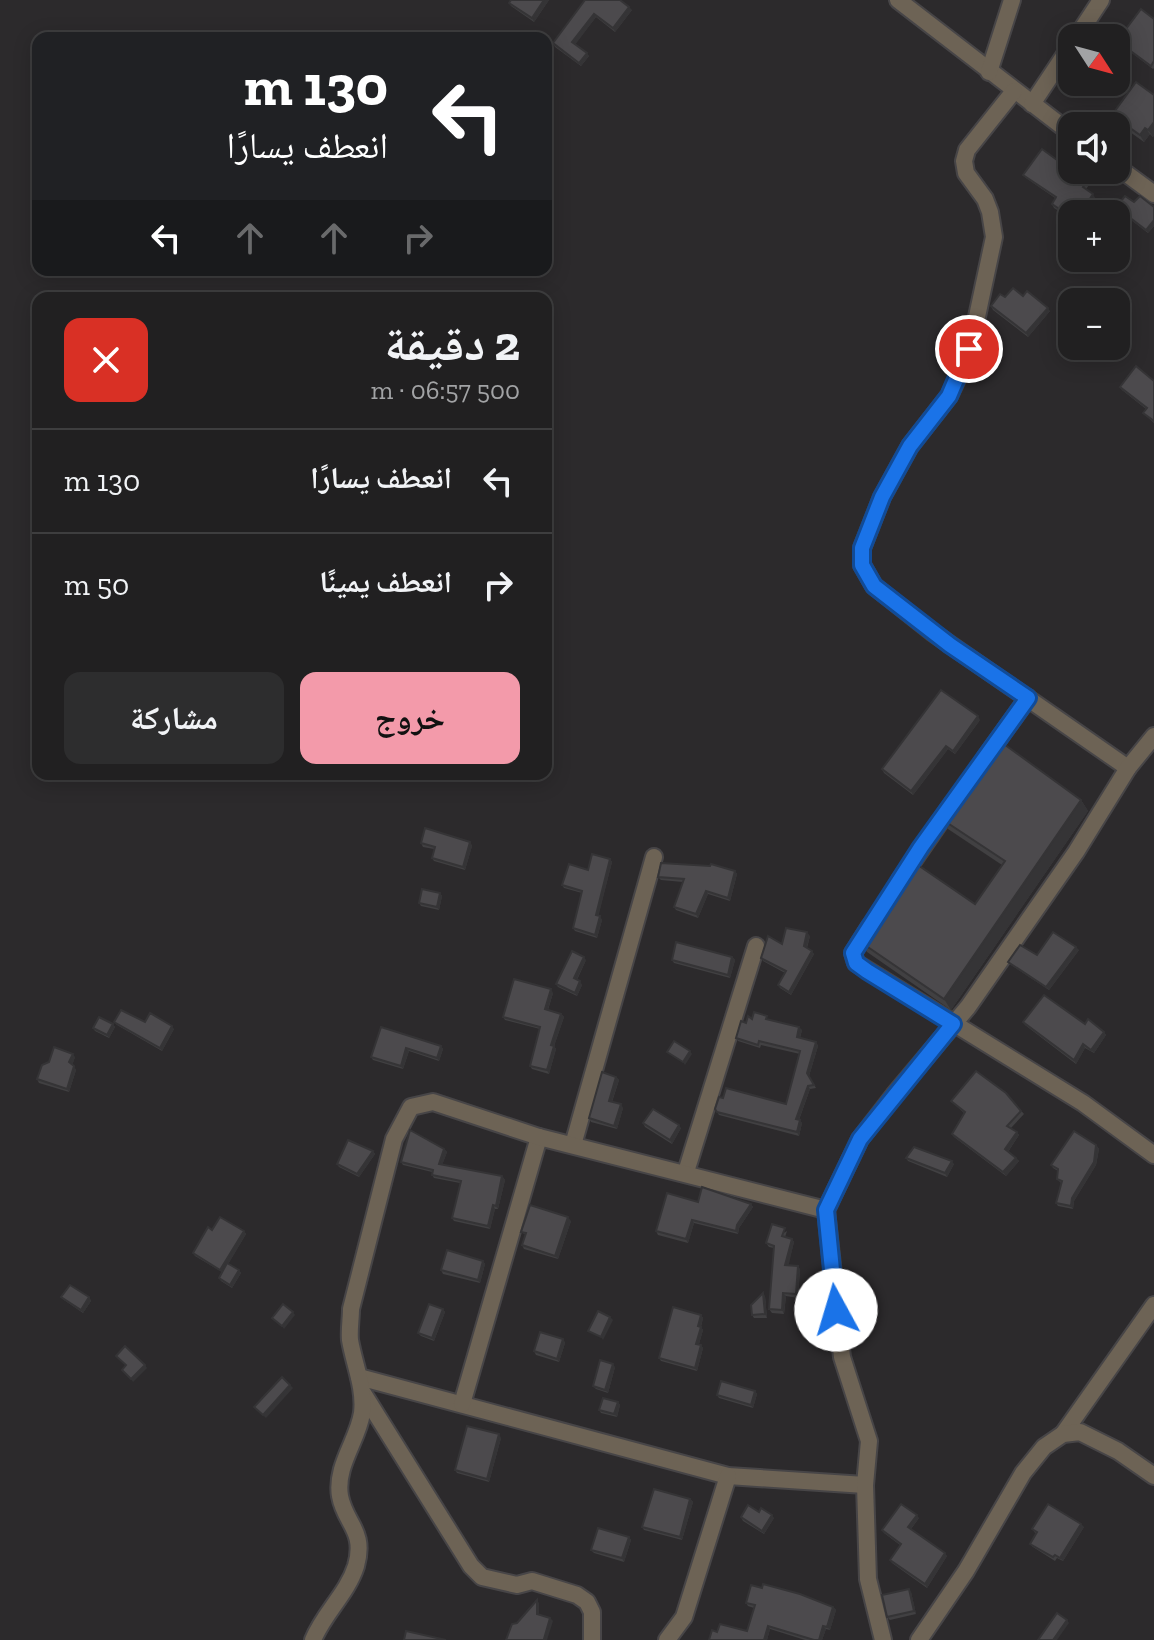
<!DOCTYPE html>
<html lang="ar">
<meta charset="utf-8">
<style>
:root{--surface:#212021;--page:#2d2d2e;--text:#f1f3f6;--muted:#a2a3a5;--line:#3e3e3f;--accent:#f39aaa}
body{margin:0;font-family:"Zilla Slab","Noto Naskh Arabic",serif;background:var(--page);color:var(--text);direction:rtl;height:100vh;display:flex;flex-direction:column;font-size:30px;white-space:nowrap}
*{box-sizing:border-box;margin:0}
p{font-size:26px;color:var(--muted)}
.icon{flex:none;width:44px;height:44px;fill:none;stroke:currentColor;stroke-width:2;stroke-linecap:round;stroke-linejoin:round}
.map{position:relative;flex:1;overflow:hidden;direction:ltr}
.drawer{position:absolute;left:32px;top:292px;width:520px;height:488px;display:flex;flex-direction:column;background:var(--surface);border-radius:16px;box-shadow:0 4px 20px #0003,0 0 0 2px var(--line);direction:rtl}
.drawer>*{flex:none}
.banner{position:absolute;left:32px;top:32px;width:520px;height:244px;border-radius:16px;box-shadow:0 4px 20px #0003,0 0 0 2px var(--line);direction:rtl;background:#202124;color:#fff;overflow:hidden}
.needle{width:52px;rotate:126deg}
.controls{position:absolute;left:1058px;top:24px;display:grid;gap:16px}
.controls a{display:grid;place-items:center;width:72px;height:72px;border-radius:16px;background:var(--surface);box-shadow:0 4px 20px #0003,0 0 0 2px var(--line);font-size:40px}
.pin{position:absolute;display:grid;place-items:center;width:68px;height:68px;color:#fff;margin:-34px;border:4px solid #fff;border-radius:50%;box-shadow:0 2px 8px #0007}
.me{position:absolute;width:88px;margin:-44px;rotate:354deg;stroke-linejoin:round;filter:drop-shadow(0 0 6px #0008)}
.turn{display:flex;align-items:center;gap:28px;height:168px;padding:0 32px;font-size:36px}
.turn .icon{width:104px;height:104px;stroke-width:2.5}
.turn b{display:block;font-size:56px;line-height:68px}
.lanes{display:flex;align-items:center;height:76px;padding:0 32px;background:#0003;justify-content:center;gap:40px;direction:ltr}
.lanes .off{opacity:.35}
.round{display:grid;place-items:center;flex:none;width:84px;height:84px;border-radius:16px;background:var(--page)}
.summary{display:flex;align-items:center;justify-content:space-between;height:136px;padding:0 32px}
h1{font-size:48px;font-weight:700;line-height:60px}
.cta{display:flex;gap:16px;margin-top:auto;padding:16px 32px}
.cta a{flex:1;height:92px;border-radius:16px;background:var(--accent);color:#111;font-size:32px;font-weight:700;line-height:92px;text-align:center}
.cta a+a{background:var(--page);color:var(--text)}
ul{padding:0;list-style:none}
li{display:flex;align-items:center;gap:24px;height:104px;padding:0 32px;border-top:2px solid var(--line)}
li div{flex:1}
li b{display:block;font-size:30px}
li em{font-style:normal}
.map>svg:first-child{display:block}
</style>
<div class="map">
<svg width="1154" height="1640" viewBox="0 0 1154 1640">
<rect width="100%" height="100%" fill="#2c2a2c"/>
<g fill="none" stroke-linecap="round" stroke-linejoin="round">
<!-- street casing -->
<g stroke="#474547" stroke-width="20">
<g id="street">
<path d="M898,0L1072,134"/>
<path d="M1076,38L1101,0"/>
<path d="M989,72L1012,0"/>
<path d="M1014,91L967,150L964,161L966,173L985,199L990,212L994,237L975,326L960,373L949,396L910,446L882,497L862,548V565L874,586L932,632L1128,768"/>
<path d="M1032,104L1072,44"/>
<path d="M1116,166L1154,194"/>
<path d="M985,758L1028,698"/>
<path d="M900,880L953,803"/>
<path d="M870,926L853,953L856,963L1083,1103L1154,1155"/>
<path d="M573,1145L654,857"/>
<path d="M686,1172L756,946"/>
<path d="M359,1377L728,1476L865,1485"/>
<path d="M363,1393L471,1566L482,1577L517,1585L532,1581L577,1595L587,1602L592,1612V1640"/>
<path d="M462,1404L539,1137"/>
<path d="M1063,1434L1154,1305"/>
<path d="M313,1640C324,1613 347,1594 356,1566C366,1530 345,1524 340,1496C335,1466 358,1440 362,1413C365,1388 354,1364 350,1340C349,1330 351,1319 351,1309L394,1139L411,1107L433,1102L539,1137L826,1210"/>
<path d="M667,1640L684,1617L728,1476"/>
<path d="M883,1640L868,1579L865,1485L869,1441L842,1357L826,1210L860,1139L894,1095L968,1007L1076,852L1128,768L1154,736"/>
<path d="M919,1640L966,1571L1023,1473L1044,1447L1063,1434L1080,1432L1118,1451L1154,1476"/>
</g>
</g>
<!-- street -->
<use href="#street" stroke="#6d6355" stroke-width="16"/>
</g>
<!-- wall -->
<g fill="#414042">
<path d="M549,0L534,22L511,6L509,3Z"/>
<path d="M585,0L632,10L615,32L596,17L575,44L589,56L581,66L555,47L553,43Z"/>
<path d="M1154,19V68L1153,69L1120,44L1117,41Z"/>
<path d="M1154,95V135L1153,137L1150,134L1144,142L1116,122L1112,115Z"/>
<path d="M1023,175L1089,185L1086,189L1095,198L1086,211L1078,206L1070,218L1054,208L1052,204L1055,198L1026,178Z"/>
<path d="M1134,202L1154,207V226L1148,233L1118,210L1116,207Z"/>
<path d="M1005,297L1050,311L1028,337L993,310L991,306Z"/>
<path d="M1154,381V423L1143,413L1146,409L1122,390L1120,387Z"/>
<path d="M980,720L955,754L948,749L913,795L884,773L882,769Z"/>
<path d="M1081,800L1088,811L951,1010L867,952L859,941L975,904L1002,865L948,829L940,818Z"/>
<path d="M470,842L472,846L465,870L434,861L432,858L434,849L423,847L421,843Z"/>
<path d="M610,859L612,862L598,916L602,920L597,938L575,931L573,928L582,893L564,888L562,885Z"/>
<path d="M735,871L737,874L730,901L708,894L698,918L676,910L674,907L683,882L661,880L658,877Z"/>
<path d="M440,893L442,896L439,910L421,906L419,903Z"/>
<path d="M810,936L807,948L814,954L791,995L780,988L778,985L785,973L763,961L761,958L782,944Z"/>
<path d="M1079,950L1049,990L1011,965L1008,962Z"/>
<path d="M732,957L735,960L730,978L674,963L672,960Z"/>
<path d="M586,960L577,980L582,985L577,996L558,987L556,984Z"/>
<path d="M553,993L548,1010L561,1014L564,1017L554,1046L556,1049L549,1074L532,1069L530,1066L540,1029L505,1020L503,1017Z"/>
<path d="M752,1019L769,1020L802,1030L800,1038L816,1042L818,1046L809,1076L816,1088L810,1089L799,1120L802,1123L799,1136L719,1115L715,1109L786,1104L800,1054L761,1045L760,1048L738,1041L736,1038L746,1023Z"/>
<path d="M114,1022H145L174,1029L162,1051L117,1025Z"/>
<path d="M1023,1022L1085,1024L1104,1032L1106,1035L1094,1053L1085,1048L1076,1064L1025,1025Z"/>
<path d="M113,1024L115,1027L109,1038L95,1031L93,1028Z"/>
<path d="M381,1027L441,1046L443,1049L439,1061L409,1051L403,1069L373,1060L371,1057Z"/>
<path d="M75,1057L72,1065L76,1070L69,1092L39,1083L37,1079Z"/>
<path d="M616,1077L619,1080L612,1102L623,1108L617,1129L591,1122L589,1118Z"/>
<path d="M1006,1093L1024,1114L1011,1128L1017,1132L1019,1135L1008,1152L1019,1161L1006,1176L954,1137L952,1134L964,1113L951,1101Z"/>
<path d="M643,1123L681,1128L672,1144L645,1127Z"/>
<path d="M1096,1145L1099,1149L1096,1165L1074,1201L1073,1209L1058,1206L1056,1203L1061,1183L1057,1179L1058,1171L1053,1168L1051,1165Z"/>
<path d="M444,1149L447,1152L442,1165L502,1176L505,1180L498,1209H495L490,1229L454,1221L452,1218L460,1183L434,1178L432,1175V1172L403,1165L401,1162Z"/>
<path d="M373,1151L375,1154L359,1177L339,1167L337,1164Z"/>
<path d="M906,1158L954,1164L947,1177L908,1161Z"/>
<path d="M698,1202L751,1204L753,1207L739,1228L738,1234L694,1223L688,1243L658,1235L656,1231Z"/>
<path d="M571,1221L558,1259L524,1249L522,1245L526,1235L521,1232Z"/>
<path d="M212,1230L244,1231L246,1234L228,1264L239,1270L241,1273L232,1288L221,1281L219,1278L222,1272L195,1256L193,1253Z"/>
<path d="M787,1231L785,1237L792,1239L794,1242L788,1265L800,1269L798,1298L786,1296L784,1314L772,1313L769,1309L774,1248L769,1247L766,1243Z"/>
<path d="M483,1261L485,1264L480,1283L443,1274L441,1270Z"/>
<path d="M765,1296L767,1318H754L752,1315Z"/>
<path d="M61,1297H89L91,1301L83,1313L64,1300Z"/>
<path d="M443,1309L445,1312L434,1341L421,1336L418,1333Z"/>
<path d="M701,1315L703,1318L701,1327L703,1330L699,1344L703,1348L697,1371L661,1361L659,1358Z"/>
<path d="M563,1339L565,1343L559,1362L536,1355L534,1351Z"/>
<path d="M615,1367L608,1393L596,1389L593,1386Z"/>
<path d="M755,1391L757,1394L753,1408L719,1398L717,1395Z"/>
<path d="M618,1402L620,1405L617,1417L601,1413L599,1410Z"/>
<path d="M501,1438L489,1482L457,1473L455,1470Z"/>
<path d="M690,1499L693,1502L682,1540L644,1530L642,1527Z"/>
<path d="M759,1512L774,1518L764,1534L743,1521L741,1517Z"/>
<path d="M919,1518L911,1529L947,1556L927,1588L892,1563L890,1560L900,1545L884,1533L882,1530Z"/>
<path d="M1084,1527L1063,1561L1057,1558L1055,1561L1033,1547L1030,1544L1036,1534L1032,1529Z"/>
<path d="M629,1537L631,1540L624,1562L594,1553L591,1550Z"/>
<path d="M911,1592L916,1614L890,1620L887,1617Z"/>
<path d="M746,1603L833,1607L836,1610L830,1630L826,1629L822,1640H805L770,1629L767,1640H709L717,1632L747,1631L754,1608L748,1606Z"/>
</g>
<!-- shaded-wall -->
<g fill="#353436">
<path d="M544,0H549L534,22L532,18Z"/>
<path d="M629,7L632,10L615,32L613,28Z"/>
<path d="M594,14L596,17L575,45L572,42Z"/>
<path d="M587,53L589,56L581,66L579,63Z"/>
<path d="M1154,122V135L1153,137L1148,130Z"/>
<path d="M1145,128L1150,134L1144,142L1140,135Z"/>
<path d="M1093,194L1095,198L1086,211L1084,208Z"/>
<path d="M1076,203L1078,206L1070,218L1068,215Z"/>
<path d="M1154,220V226L1148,233L1146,230Z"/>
<path d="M1048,308L1050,311L1028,337L1026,333Z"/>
<path d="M978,716L980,720L955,754L953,751Z"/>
<path d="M946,746L948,749L913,795L911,791Z"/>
<path d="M1081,800L1088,811L951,1010L944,999Z"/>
<path d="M470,842L472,846L465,870L463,867Z"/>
<path d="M610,859L612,862L598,918L596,915Z"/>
<path d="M735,871L737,874L730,901L728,898Z"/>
<path d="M706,891L708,894L698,918L696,914Z"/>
<path d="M440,893L442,896L439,910L437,907Z"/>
<path d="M600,916L602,920L597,938L595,935Z"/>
<path d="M807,932L810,936L806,950L804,946Z"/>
<path d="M1076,947L1079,950L1049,990L1046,987Z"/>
<path d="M812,951L814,954L791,995L789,992Z"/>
<path d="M584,957L586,960L576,981L574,978Z"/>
<path d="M732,957L735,960L730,978L728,975Z"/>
<path d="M580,981L582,985L577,996L575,993Z"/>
<path d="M551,989L553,993L547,1012L545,1009Z"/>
<path d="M561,1014L564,1017L554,1046L556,1049L549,1074L547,1070L551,1045Z"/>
<path d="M113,1024L115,1027L109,1038L107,1035Z"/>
<path d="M172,1026L174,1029L162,1051L160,1048Z"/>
<path d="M799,1027L802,1030L799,1040L797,1037Z"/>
<path d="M1104,1032L1106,1035L1094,1053L1091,1050Z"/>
<path d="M816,1042L818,1046L809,1076L807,1073Z"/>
<path d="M1083,1044L1085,1048L1076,1064L1074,1060Z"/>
<path d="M441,1046L443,1049L439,1061L437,1058Z"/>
<path d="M406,1048L409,1051L403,1069L401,1066Z"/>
<path d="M690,1051L692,1054L685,1065L683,1062Z"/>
<path d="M73,1054L75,1057L72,1066L69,1062Z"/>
<path d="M74,1066L76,1070L69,1092L67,1089Z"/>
<path d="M616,1077L619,1080L611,1104L609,1101Z"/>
<path d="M808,1086L810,1089L798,1122L796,1119Z"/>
<path d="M621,1104L623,1108L617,1129L614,1126Z"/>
<path d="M800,1120L802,1123L799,1136L797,1132Z"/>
<path d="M679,1125L681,1128L672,1144L670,1140Z"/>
<path d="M1017,1132L1019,1135L1007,1153L1005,1149Z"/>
<path d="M1096,1145L1099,1149L1096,1165L1074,1201L1073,1209L1071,1206L1072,1198Z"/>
<path d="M444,1149L447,1152L441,1168L439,1164Z"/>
<path d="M373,1151L375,1154L359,1177L357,1174Z"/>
<path d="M1016,1158L1019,1161L1006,1176L1003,1172Z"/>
<path d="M952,1161L954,1164L947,1177L945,1173Z"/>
<path d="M502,1176L505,1180L498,1209L496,1206Z"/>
<path d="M751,1204L753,1207L739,1228L738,1234L736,1231L737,1225Z"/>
<path d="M493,1205L495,1209L490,1229L488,1226Z"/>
<path d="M568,1217L571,1221L558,1259L555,1256Z"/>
<path d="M692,1220L694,1223L688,1243L686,1239Z"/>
<path d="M244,1231L246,1234L223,1273L220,1270Z"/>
<path d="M792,1239L794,1242L788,1268L785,1265Z"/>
<path d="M483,1261L485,1264L480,1283L478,1280Z"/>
<path d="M798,1266L800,1269L798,1298L796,1294Z"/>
<path d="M239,1270L241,1273L232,1288L230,1285Z"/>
<path d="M763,1293L765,1296L767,1318L765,1314Z"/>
<path d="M783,1293L786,1296L784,1314L782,1310Z"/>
<path d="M89,1297L91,1301L83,1313L81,1310Z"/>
<path d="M443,1309L445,1312L434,1341L432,1338Z"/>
<path d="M293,1312L295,1315L284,1329L282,1326Z"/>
<path d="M701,1315L703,1318L700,1330L698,1326Z"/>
<path d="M610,1317L613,1320L603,1340L601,1337Z"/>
<path d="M701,1327L703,1330L698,1347L696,1344Z"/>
<path d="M563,1339L565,1343L559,1362L557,1359Z"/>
<path d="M701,1345L703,1348L697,1371L695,1368Z"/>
<path d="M613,1364L615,1367L608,1393L605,1390Z"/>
<path d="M145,1365L147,1368L133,1382L131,1379Z"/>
<path d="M290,1385L293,1388L266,1418L263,1415Z"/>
<path d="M755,1391L757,1394L753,1408L751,1405Z"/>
<path d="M618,1402L620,1405L617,1417L614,1414Z"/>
<path d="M499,1434L501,1438L489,1482L487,1479Z"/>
<path d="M690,1499L693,1502L682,1540L680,1537Z"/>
<path d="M772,1515L774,1518L764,1534L762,1531Z"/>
<path d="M917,1515L919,1518L910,1530L908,1527Z"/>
<path d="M1081,1524L1084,1527L1063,1561L1060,1558Z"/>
<path d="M629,1537L631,1540L624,1562L622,1558Z"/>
<path d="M945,1553L947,1556L927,1588L925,1584Z"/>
<path d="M909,1589L911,1592L916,1614L914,1611Z"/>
<path d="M537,1600L539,1603V1617L537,1614Z"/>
<path d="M833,1607L836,1610L830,1630L827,1627Z"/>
<path d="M550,1618L553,1621L547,1640H544Z"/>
<path d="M1067,1620L1069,1623L1057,1640H1053Z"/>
<path d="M768,1626L770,1629L767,1640H764Z"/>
<path d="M823,1626L826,1629L822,1640H819Z"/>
</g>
<!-- building -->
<g fill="#4c4a4d" stroke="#353436" stroke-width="2">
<path d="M511,0H544L532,18L509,3Z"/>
<path d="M585,0H620L629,7L613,28L594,14L572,42L587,53L579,63L553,43Z"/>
<path d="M1141,9L1154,19V61L1151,66L1117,41Z"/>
<path d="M526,33L533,38H522Z"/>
<path d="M1136,82L1154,95V122L1148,130L1145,128L1140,135L1112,115Z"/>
<path d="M1042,149L1087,182L1083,187L1093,194L1084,208L1076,203L1068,215L1052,204L1056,197L1023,175Z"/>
<path d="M1125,196L1134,202L1140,196L1154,207V220L1146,230L1116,207Z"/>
<path d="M1013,288L1023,296L1027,291L1048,308L1026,333L991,306L1000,294L1005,297Z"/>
<path d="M1136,366L1154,381V421L1143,413L1147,408L1120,387Z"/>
<path d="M941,690L978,716L953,751L946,746L911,791L882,769Z"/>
<path d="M997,739L1081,800L944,999L859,941L912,861L975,904L1005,861L940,818Z"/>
<path d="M425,828L470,842L463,867L432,858L435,847L421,843Z"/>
<path d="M592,854L610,859L596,915L600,916L595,935L573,928L582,891L562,885L569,864L588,870Z"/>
<path d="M661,863L710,866L711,864L735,871L728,898L706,891L696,914L674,907L684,879L658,877Z"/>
<path d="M422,889L440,893L437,907L419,903Z"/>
<path d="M786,928L807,932L804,946L812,951L789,992L778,985L786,971L761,958L768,936L782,944Z"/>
<path d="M1053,932L1076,947L1046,987L1008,962L1020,945L1037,955Z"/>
<path d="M676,942L732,957L728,975L672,960Z"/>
<path d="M572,951L584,957L574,978L580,981L575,993L556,984Z"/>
<path d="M514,979L551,989L545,1009L561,1014L551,1045L554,1046L547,1070L530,1066L540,1027L503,1017Z"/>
<path d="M1044,995L1085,1024L1088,1019L1104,1032L1091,1050L1083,1044L1074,1060L1023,1022Z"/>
<path d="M121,1010L145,1022L150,1013L172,1026L160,1048L114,1022Z"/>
<path d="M754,1012L767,1016L766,1019L799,1027L797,1037L816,1042L807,1073L814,1085L808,1086L796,1119L800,1120L797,1132L717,1112L715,1109L719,1097L723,1098L726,1088L786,1104L800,1051L759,1041L758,1045L736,1038L741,1021L746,1023L748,1016L752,1019Z"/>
<path d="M99,1017L113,1024L107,1035L93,1028Z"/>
<path d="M381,1027L441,1046L437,1058L406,1048L401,1066L371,1057Z"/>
<path d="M674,1041L690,1051L683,1062L667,1052Z"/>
<path d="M54,1047L73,1054L69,1062L74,1066L67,1089L37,1079L42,1065L49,1062Z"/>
<path d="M976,1071L1006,1093L1021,1111L1007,1126L1017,1132L1005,1149L1016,1158L1003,1172L952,1134L965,1112L951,1101Z"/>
<path d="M602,1072L616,1077L609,1101L621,1104L614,1126L589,1118Z"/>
<path d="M653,1109L679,1125L670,1140L643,1123Z"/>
<path d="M410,1130L444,1149L439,1164L502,1176L496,1206L493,1205L488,1226L452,1218L461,1181L432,1175L433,1170L401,1162Z"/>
<path d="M1074,1131L1096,1145L1094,1162L1072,1198L1071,1206L1056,1203L1062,1181L1057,1179L1058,1169L1051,1165Z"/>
<path d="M348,1140L373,1151L357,1174L337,1164Z"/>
<path d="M914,1147L952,1161L945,1173L906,1158Z"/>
<path d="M702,1187L751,1204L737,1225L736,1231L692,1220L686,1239L656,1231L667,1193L698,1202Z"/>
<path d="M530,1205L568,1217L555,1256L522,1245L526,1233L521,1232Z"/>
<path d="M220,1217L244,1231L220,1270L193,1253L208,1227L212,1230Z"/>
<path d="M772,1224L785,1228L782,1236L792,1239L785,1265L798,1266L796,1294L783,1293L782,1310L769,1309L774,1246L766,1243Z"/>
<path d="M447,1250L483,1261L478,1280L441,1270Z"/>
<path d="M227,1263L239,1270L230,1285L219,1278Z"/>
<path d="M70,1285L89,1297L81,1310L61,1297Z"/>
<path d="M763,1293L765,1314L752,1315L751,1305Z"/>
<path d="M283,1304L293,1312L282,1326L272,1318Z"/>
<path d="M429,1304L443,1309L432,1338L418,1333Z"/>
<path d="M673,1307L701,1315L698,1326L701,1327L696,1344L701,1345L695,1368L659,1358Z"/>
<path d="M598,1311L610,1317L601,1337L588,1331Z"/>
<path d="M540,1332L563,1339L557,1359L534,1351Z"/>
<path d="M125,1346L145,1365L131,1379L122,1370L126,1365L116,1356Z"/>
<path d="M600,1360L613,1364L605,1390L593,1386Z"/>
<path d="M282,1377L290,1385L263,1415L254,1407Z"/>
<path d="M721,1381L755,1391L751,1405L717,1395Z"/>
<path d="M603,1398L618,1402L614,1414L599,1410Z"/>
<path d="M467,1426L499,1434L487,1479L455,1470Z"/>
<path d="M654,1489L690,1499L680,1537L642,1527Z"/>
<path d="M901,1504L917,1515L908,1527L945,1553L925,1584L890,1560L901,1544L882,1530Z"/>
<path d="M1048,1504L1081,1524L1060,1558L1055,1555L1053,1557L1030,1544L1037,1532L1032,1529Z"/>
<path d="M748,1505L759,1512L761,1508L772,1515L762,1531L741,1517Z"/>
<path d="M598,1528L629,1537L622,1558L591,1550Z"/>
<path d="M763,1584L800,1594L833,1607L827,1627L823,1626L819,1640H814L768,1626L764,1640H709L712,1630L717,1632L720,1624L747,1631L755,1605L746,1603L751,1585L762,1588Z"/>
<path d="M909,1589L914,1611L887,1617L882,1595Z"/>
<path d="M537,1600V1614L550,1618L544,1639L545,1640H506L512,1624L517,1623Z"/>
<path d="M1057,1613L1067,1620L1053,1640H1038Z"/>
<path d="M406,1631L446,1640H404Z"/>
</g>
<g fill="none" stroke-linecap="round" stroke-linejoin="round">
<!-- route casing -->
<g stroke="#114b97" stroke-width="20">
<path id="route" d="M836,1310L826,1210L860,1139L953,1024L867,971L856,963L853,953L921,847L1028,698L950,645L874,586L862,565V548L882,497L910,446L949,396L969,349"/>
</g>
<!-- route -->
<use href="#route" stroke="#1a73e8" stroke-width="14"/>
</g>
</svg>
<div class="controls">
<a><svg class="needle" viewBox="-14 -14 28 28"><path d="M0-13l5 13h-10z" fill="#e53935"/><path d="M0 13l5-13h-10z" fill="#a2a3a5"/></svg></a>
<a><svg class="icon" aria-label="sound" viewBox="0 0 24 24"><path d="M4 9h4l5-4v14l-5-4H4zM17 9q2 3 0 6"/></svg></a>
<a>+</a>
<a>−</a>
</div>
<div class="pin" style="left:969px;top:349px;background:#d93025"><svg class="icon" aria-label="arrive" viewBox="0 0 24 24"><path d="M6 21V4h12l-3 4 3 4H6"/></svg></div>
<svg class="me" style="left:836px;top:1310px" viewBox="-20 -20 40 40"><circle r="19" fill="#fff"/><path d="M0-13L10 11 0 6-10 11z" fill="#1a73e8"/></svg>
<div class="banner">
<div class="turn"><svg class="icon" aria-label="left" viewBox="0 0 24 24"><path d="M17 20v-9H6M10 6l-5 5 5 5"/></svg><div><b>130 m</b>انعطف يسارًا</div></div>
<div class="lanes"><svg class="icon" aria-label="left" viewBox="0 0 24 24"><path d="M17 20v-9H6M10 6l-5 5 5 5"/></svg><svg class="icon off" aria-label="ahead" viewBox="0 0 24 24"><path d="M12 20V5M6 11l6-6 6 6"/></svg><svg class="icon off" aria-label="ahead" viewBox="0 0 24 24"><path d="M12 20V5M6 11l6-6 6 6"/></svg><svg class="icon off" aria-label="right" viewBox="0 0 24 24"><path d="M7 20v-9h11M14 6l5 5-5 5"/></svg></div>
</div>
<section class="drawer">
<div class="summary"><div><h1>2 دقيقة</h1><p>500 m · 06:57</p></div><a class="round" style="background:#d93025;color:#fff"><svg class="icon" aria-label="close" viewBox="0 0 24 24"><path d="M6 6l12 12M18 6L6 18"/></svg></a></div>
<ul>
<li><svg class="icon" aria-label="left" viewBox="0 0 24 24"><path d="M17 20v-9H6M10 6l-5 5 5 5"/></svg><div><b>انعطف يسارًا</b></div><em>130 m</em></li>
<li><svg class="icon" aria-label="right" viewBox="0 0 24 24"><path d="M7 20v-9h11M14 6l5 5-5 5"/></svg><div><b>انعطف يمينًا</b></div><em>50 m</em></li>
</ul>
<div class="cta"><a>خروج</a><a>مشاركة</a></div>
</section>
</div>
